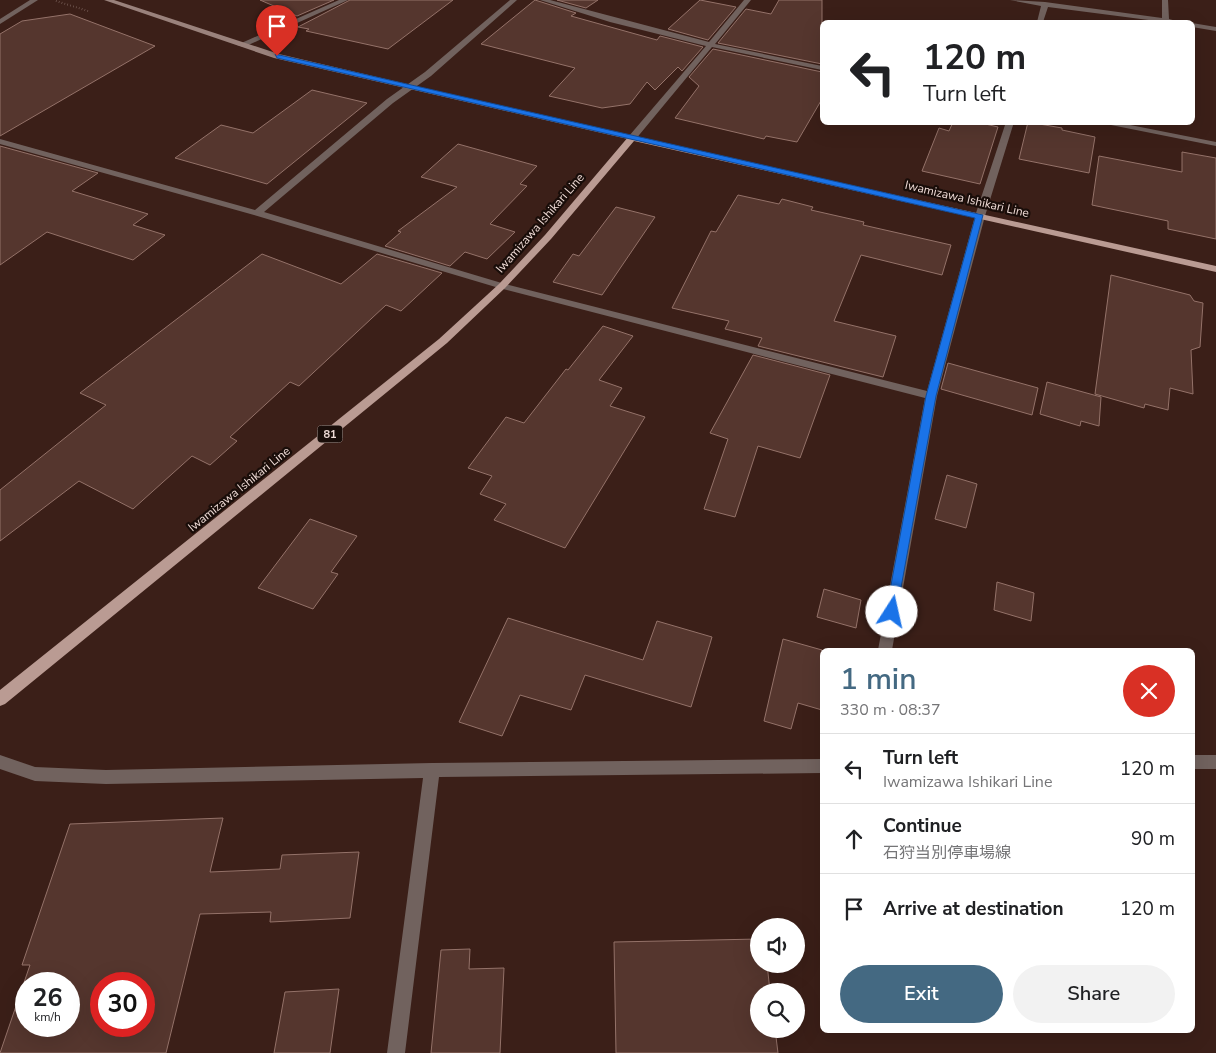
<!DOCTYPE html>
<meta charset="utf-8">
<style>
:root{--surface:#fff;--page:#f2f2f2;--text:#202124;--muted:#757577;--line:#e0e0e0;--accent:#446982}
body{margin:0;font-family:"Nunito Sans","Noto Sans JP",sans-serif;background:var(--page);color:var(--text);height:100vh;display:flex;flex-direction:column;font-size:19px;white-space:nowrap}
*{box-sizing:border-box;margin:0}
p{font-size:16px;color:var(--muted)}
.icon{flex:none;width:28px;height:28px;fill:none;stroke:currentColor;stroke-width:2;stroke-linecap:round;stroke-linejoin:round}
.map{position:relative;flex:1;overflow:hidden}
.side{position:absolute;left:820px;top:648px;width:375px;height:385px;display:flex;flex-direction:column;background:var(--surface);border-radius:8px;box-shadow:0 5px 20px #0002}
.side>*{flex:none}
.guide{position:absolute;left:820px;top:20px;width:375px;height:105px;border-radius:8px;box-shadow:0 5px 20px #0002;background:#fff;color:var(--text);overflow:hidden}
.fabs{position:absolute;left:750px;top:918px;display:grid;gap:10px}
.fabs a{display:grid;place-items:center;width:55px;height:55px;border-radius:50%;background:var(--surface);box-shadow:0 5px 20px #0002;font-size:25px}
.speed{position:absolute;left:15px;top:972px;display:flex;gap:10px;font-size:25px;font-weight:700;text-align:center}
.speed>*{display:grid;place-content:center;width:65px;height:65px;border-radius:50%;background:var(--surface);box-shadow:0 5px 20px #0002;line-height:1}
.speed small{font-size:12px;font-weight:400}
.speed .limit{border:8px solid #d22;background:#fff;color:#111}
.pin{position:absolute;display:grid;place-items:center;width:42px;height:42px;color:#fff;margin:-51px -21px;border-radius:50% 50% 50% 0;rotate:-45deg;box-shadow:0 0 5px #0007}
.pin .icon{rotate:45deg}
.me{position:absolute;width:55px;margin:-28px;rotate:10deg;stroke-linejoin:round;filter:drop-shadow(0 0 4px #0008)}
.turn{display:flex;align-items:center;gap:18px;height:105px;padding:0 20px;font-size:22px}
.turn .icon{width:65px;height:65px;stroke-width:2.5}
.turn b{display:block;font-size:35px;line-height:42px}
.round{display:grid;place-items:center;flex:none;width:52px;height:52px;border-radius:26px;background:var(--page)}
.summary{display:flex;align-items:center;justify-content:space-between;height:85px;padding:0 20px}
h1{font-size:30px;font-weight:600;line-height:38px;color:var(--accent)}
.button{display:flex;gap:10px;margin-top:auto;padding:10px 20px}
.button a{flex:1;height:58px;border-radius:30px;background:var(--accent);color:#fff;font-size:20px;font-weight:600;line-height:58px;text-align:center}
.button a+a{background:var(--page);color:var(--text)}
ul{padding:0;list-style:none}
li{display:flex;align-items:center;gap:15px;height:70px;padding:0 20px;border-top:1px solid var(--line)}
li div{flex:1}
li b{display:block;font-size:19px}
li em{font-style:normal}
.map>svg:first-child{display:block}
</style>
<div class="map">
<svg width="1216" height="1053" viewBox="0 0 1216 1053">
<rect width="100%" height="100%" fill="#3b1f18"/>
<!-- building -->
<g fill="#55362e" stroke="#947269" fill-rule="evenodd">
<path d="M260,0H334L297,16Z"/>
<path d="M350,0H453L388,49L306,31L309,29L298,27Z"/>
<path d="M535,0L576,13L571,16L657,40L660,36L703,47L682,71L678,67L655,90L647,82L630,104L602,108L549,96L575,68L481,44Z"/>
<path d="M557,0H598L586,8Z"/>
<path d="M700,0L736,7L708,40L668,29Z"/>
<path d="M779,0H822V64L718,43L746,9L771,14Z"/>
<path d="M70,14L155,46L0,136V34L22,21Z"/>
<path d="M713,49L822,72V99L797,142L766,136L764,139L675,118L699,86L689,77Z"/>
<path d="M312,90L367,103L267,184L175,158L221,125L253,133Z"/>
<path d="M953,122H977L998,127L980,184L922,171L939,128L949,131Z"/>
<path d="M1028,122L1062,128V130L1095,137L1089,173L1019,159Z"/>
<path d="M458,144L537,166L520,184L527,186L490,224L515,232L487,259L465,252L450,266L385,246L401,232L398,231L457,187L421,177Z"/>
<path d="M0,146L98,173L72,191L148,214L133,225L165,235L133,260L47,232L0,265Z"/>
<path d="M1182,152L1216,158V239L1168,229V221L1092,205L1099,156L1182,172Z"/>
<path d="M738,195L779,204L782,199L813,207L811,210L864,222L863,225L951,245L942,275L861,255L834,321L896,336L883,377L758,346L762,338L725,329L729,321L672,308L711,231L716,232Z"/>
<path d="M616,207L655,217L602,295L553,282L573,254L579,256Z"/>
<path d="M262,254L341,284L377,254L442,273L401,311L386,305L299,386L290,382L230,437L237,441L210,465L192,456L133,509L79,481L0,541V490L106,405L80,393Z"/>
<path d="M1111,275L1190,295L1194,301L1203,303L1200,347L1191,350L1193,394L1170,388L1168,410L1145,404L1144,408L1095,394Z"/>
<path d="M603,326L633,336L599,380L622,388L610,406L645,417L565,548L494,520L506,504L480,494L492,476L468,468L506,417L524,423L566,369L568,370Z"/>
<path d="M753,355L830,375L800,458L758,446L735,517L704,509L728,439L710,433Z"/>
<path d="M948,363L1038,388L1032,415L941,389Z"/>
<path d="M1047,382L1101,397L1099,426L1081,421L1080,426L1040,414Z"/>
<path d="M947,475L977,484L966,528L935,519Z"/>
<path d="M310,519L357,536L331,572L338,574L313,609L258,588Z"/>
<path d="M997,582L1034,593L1031,621L994,610Z"/>
<path d="M824,589L861,600L856,628L817,617Z"/>
<path d="M508,618L643,660L657,621L712,637L691,707L585,675L571,710L520,695L502,736L459,722Z"/>
<path d="M783,639L822,650V710L798,703L791,729L764,721Z"/>
<path d="M223,818L210,872L280,869L282,855L359,852L350,918L270,922L271,912L200,914L166,1053H0L30,965H22L70,824ZM26,984H69V1026H26ZM101,984H144V1026H101Z"/>
<path d="M759,939V964H767L770,991H759V1029H775L778,1053H616L614,942Z"/>
<path d="M470,949L469,969L504,968L500,1053H431L441,950Z"/>
<path d="M339,989L330,1053H274L285,992Z"/>
</g>
<g fill="none" stroke-linecap="round" stroke-linejoin="round">
<!-- path -->
<path stroke="#8c746e" stroke-width="2" stroke-dasharray="0.5 2.5" stroke-linecap="butt" d="M56,1L88,11"/>
<!-- street -->
<g fill="#71625e" fill-rule="evenodd">
<path d="M30,0H38L0,24V19Z"/>
<path d="M339,0H348L244,47L237,45Z"/>
<path d="M510,0H517L431,76L393,103L264,212L505,284L927,391L975,216L1006,122H1014L985,216L937,396L892,650H878L925,398L499,288L254,215L0,144V139L255,210L387,99L425,72Z"/>
<path d="M540,0H550L709,42L744,0H751L715,44L822,66V70L712,47L635,140H632L628,138L629,136L706,46L610,22Z"/>
<path d="M1010,0L1045,2L1162,18V0H1168L1169,19L1180,22H1164L1048,7L1043,22H1037L1041,6Z"/>
<path d="M1192,23L1216,27V31L1192,27Z"/>
<path d="M1096,122H1115L1216,142V146Z"/>
<path d="M0,755L35,767L106,770L432,763L822,759V773L439,777L405,1053H387L423,778L106,784L35,781L0,769Z"/>
<rect x="1192" y="755" width="24" height="14"/>
</g>
<!-- secondary -->
<path fill="#9a827c" fill-rule="evenodd" d="M104,0H114L279,54L636,138L632,140L274,58Z"/>
<!-- primary -->
<path fill="#ba9b93" fill-rule="evenodd" d="M629,136L1216,266V272L634,141L551,239L505,288L447,343L5,704L0,706V690L439,339L499,284L545,235Z"/>
</g>
<!-- route -->
<path fill="#1a73e8" stroke="#114b97" d="M275,54L983,215L936,396L896,615L892,617L886,612L926,396L975,218L277,58Z"/>
<g text-anchor="middle" stroke-width="4.5" stroke-linejoin="round" paint-order="stroke">
<!-- shield labels -->
<rect fill="#190d09" stroke="#b09e99" stroke-width="1" x="317.5" y="425.5" width="25" height="17" rx="4"/>
<g font-size="11" font-weight="bold" fill="#f0dcd7">
<text x="330" y="438">81</text>
</g>
<!-- street labels -->
<g font-size="12" fill="#f0dcd7" stroke="#190d09">
<text transform="translate(967 199) rotate(13)" y="4">Iwamizawa Ishikari Line</text>
<text transform="translate(540 223) rotate(-49)" y="4">Iwamizawa Ishikari Line</text>
<text transform="translate(239 489) rotate(-39)" y="4">Iwamizawa Ishikari Line</text>
</g>
</g>
</svg>
<div class="fabs">
<a><svg class="icon" aria-label="sound" viewBox="0 0 24 24"><path d="M4 9h4l5-4v14l-5-4H4zM17 9q2 3 0 6"/></svg></a>
<a><svg class="icon" aria-label="search" viewBox="0 0 24 24"><circle cx="10" cy="10" r="6"/><path d="M15 15l6 6"/></svg></a>
</div>
<div class="speed"><div>26<small>km/h</small></div><div class="limit">30</div></div>
<div class="pin" style="left:277px;top:56px;background:#d93025"><svg class="icon" aria-label="arrive" viewBox="0 0 24 24"><path d="M6 21V4h12l-3 4 3 4H6"/></svg></div>
<svg class="me" style="left:892px;top:612px" viewBox="-20 -20 40 40"><circle r="19" fill="#fff"/><path d="M0-13L10 11 0 6-10 11z" fill="#1a73e8"/></svg>
<div class="guide">
<div class="turn"><svg class="icon" aria-label="left" viewBox="0 0 24 24"><path d="M17 20v-9H6M10 6l-5 5 5 5"/></svg><div><b>120 m</b>Turn left</div></div>
</div>
<section class="side">
<div class="summary"><div><h1>1 min</h1><p>330 m · 08:37</p></div><a class="round" style="background:#d93025;color:#fff"><svg class="icon" aria-label="close" viewBox="0 0 24 24"><path d="M6 6l12 12M18 6L6 18"/></svg></a></div>
<ul>
<li><svg class="icon" aria-label="left" viewBox="0 0 24 24"><path d="M17 20v-9H6M10 6l-5 5 5 5"/></svg><div><b>Turn left</b><p>Iwamizawa Ishikari Line</p></div><em>120 m</em></li>
<li><svg class="icon" aria-label="ahead" viewBox="0 0 24 24"><path d="M12 20V5M6 11l6-6 6 6"/></svg><div><b>Continue</b><p>石狩当別停車場線</p></div><em>90 m</em></li>
<li><svg class="icon" aria-label="arrive" viewBox="0 0 24 24"><path d="M6 21V4h12l-3 4 3 4H6"/></svg><div><b>Arrive at destination</b></div><em>120 m</em></li>
</ul>
<div class="button"><a>Exit</a><a>Share</a></div>
</section>
</div>
